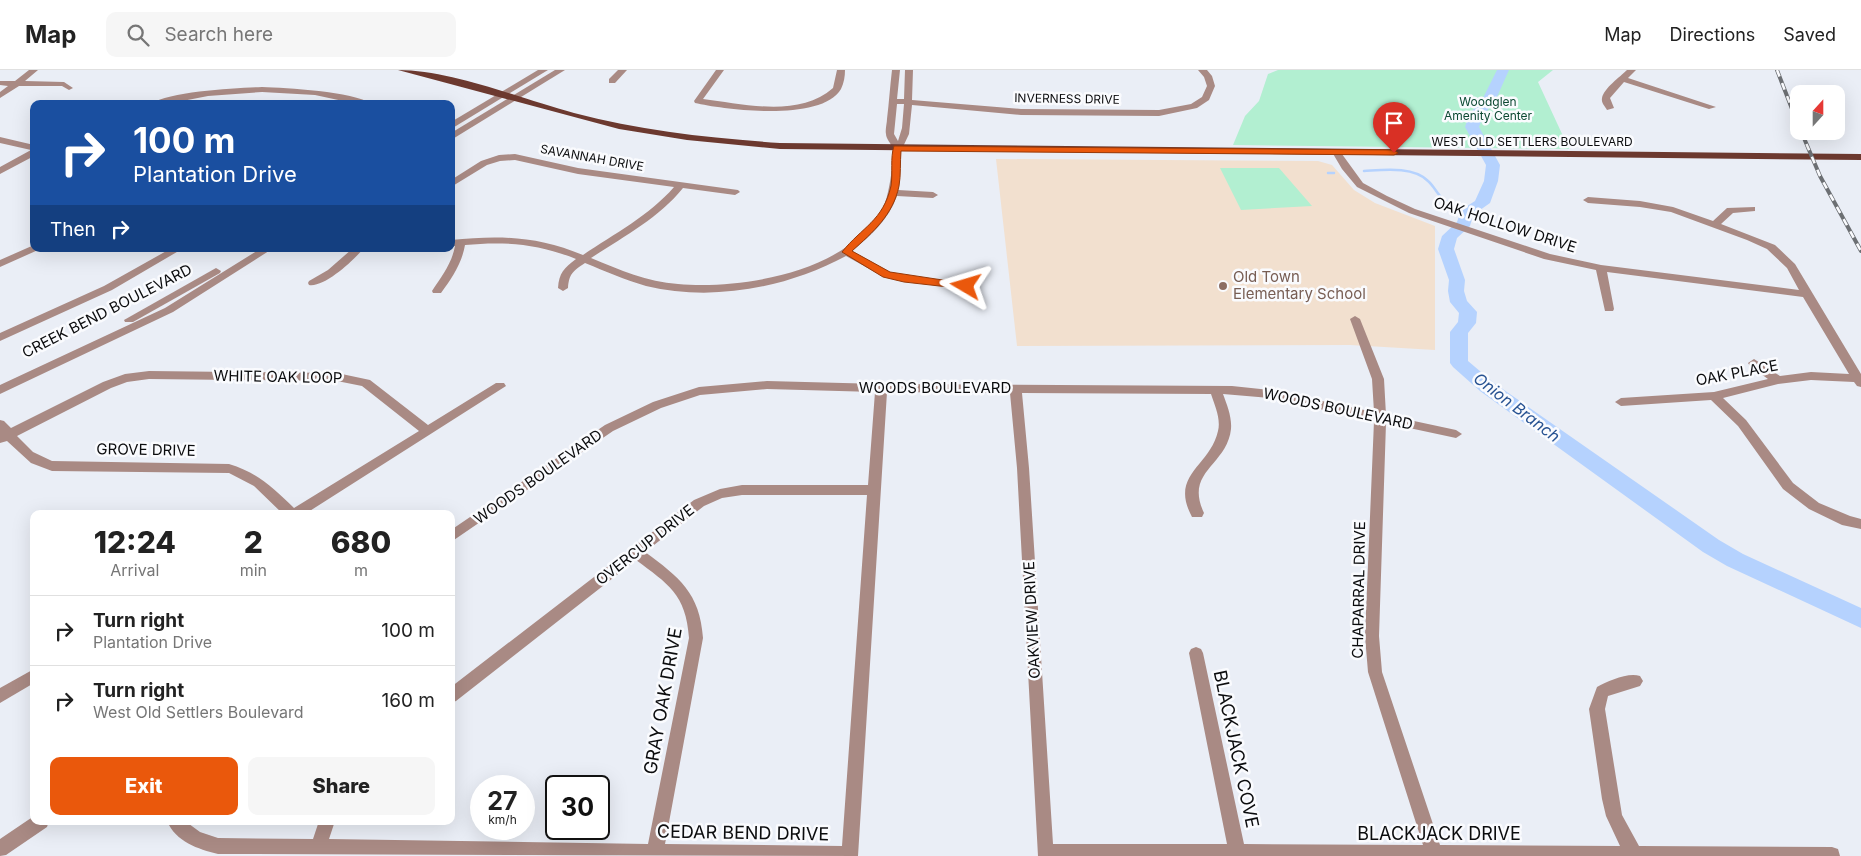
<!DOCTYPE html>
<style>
:root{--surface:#fff;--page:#f6f6f6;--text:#222;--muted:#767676;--line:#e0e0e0;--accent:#ea580c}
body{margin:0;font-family:Inter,sans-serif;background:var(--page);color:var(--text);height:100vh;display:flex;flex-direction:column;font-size:19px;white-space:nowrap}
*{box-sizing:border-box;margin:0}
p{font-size:16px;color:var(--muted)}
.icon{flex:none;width:28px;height:28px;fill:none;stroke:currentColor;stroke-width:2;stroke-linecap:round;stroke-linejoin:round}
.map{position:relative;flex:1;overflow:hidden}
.panel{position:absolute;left:30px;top:440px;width:425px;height:315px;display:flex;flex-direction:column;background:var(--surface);border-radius:10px;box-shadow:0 5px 20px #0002}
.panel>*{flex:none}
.guide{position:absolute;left:30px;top:30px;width:425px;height:152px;border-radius:10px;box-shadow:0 5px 20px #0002;background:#1a4fa0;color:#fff;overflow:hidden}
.needle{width:32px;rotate:21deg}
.buttons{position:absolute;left:1790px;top:15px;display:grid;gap:10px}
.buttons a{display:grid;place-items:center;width:55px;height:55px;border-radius:10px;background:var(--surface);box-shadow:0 5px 20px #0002;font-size:25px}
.speed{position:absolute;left:470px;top:705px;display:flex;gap:10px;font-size:25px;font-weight:700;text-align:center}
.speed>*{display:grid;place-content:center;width:65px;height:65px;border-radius:50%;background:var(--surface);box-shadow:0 5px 20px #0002;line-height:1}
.speed small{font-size:12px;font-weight:400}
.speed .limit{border:2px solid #111;border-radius:8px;background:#fff;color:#111}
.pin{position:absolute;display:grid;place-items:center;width:42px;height:42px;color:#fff;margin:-51px -21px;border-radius:50% 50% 50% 0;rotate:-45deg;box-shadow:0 0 5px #0007}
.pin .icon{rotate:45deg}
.me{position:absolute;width:55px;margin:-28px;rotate:277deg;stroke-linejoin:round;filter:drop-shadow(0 0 4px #0008)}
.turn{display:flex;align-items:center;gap:18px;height:105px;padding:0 20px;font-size:22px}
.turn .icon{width:65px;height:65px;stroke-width:2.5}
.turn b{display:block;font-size:35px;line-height:42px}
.then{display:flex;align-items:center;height:48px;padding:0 20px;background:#0003;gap:10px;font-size:19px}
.eta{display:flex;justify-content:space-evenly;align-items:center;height:85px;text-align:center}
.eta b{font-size:30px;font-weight:800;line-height:35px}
.button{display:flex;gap:10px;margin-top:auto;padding:10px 20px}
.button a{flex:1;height:58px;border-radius:10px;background:var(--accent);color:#fff;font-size:20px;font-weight:800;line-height:58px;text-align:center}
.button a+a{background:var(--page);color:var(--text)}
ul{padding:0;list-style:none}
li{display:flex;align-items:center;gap:15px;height:70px;padding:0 20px;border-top:1px solid var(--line)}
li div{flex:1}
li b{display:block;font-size:19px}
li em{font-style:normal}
header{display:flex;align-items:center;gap:30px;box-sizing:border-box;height:70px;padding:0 25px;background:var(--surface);border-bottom:1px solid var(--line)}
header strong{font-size:24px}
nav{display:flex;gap:28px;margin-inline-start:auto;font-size:18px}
.search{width:350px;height:45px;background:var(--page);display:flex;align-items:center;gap:12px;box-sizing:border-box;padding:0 18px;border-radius:10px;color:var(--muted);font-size:19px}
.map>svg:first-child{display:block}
</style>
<header>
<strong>Map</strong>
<div class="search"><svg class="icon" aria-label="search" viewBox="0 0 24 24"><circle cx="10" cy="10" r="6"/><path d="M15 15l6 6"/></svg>Search here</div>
<nav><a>Map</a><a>Directions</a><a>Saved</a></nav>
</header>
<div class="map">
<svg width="1861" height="786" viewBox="0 0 1861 786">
<rect width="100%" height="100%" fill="#eaeef6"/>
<!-- education -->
<path fill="#f2e0cf" d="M996,89L1318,91L1332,95L1354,120L1375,133L1435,156V280L1350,275L1017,276Z"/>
<!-- green -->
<g fill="#b2efd1">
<path d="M1278,0H1553L1538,12L1569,79L1233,75L1245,46L1259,31L1268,4Z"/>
<path d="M1220,98H1279L1312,136L1241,140Z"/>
</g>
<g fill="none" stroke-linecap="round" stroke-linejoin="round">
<!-- stream -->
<g stroke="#b5d2fe" stroke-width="2.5">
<path d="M1364,101C1383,100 1413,96 1428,111C1434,116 1437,124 1443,129C1450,135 1460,136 1466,143"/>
<path d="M1328,103H1334"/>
</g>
<!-- river -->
<path fill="#b5d2fe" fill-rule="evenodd" d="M1497,0H1509L1496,29L1483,46L1479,57L1500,95L1498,111L1490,133L1473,145L1470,156L1457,168L1454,179L1465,210L1464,221L1467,231L1477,242L1476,253L1468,263V291L1494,313L1719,470L1743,484L1861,538V558L1727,496L1703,482L1480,321L1453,297L1450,293V262L1458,252L1459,243L1450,232L1448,221L1449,210L1438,179L1442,166L1457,152L1461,140L1475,131L1484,111L1486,95L1465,57L1469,45L1483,28Z"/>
<!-- minor -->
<g fill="#a98a84" fill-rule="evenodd">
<path d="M29,0H38L25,11L64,12L73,18L69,20L62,16H19L0,28V22L8,16L0,15V11H15Z"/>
<path d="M538,0H548L451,59V52Z"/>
<path d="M555,0H565L451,70V63Z"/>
<path d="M618,0H627L615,13H609V9Z"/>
<path d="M716,0H724L703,29C744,34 799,48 833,18L837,0H845C845,6 844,13 841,19C822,52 726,40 695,33L694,31Z"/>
<path d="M892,0H900L897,29H904L905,0H913L912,30L1021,39L1159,40L1191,34L1202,27L1207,16L1204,7L1198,0H1207L1212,6L1215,16L1209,30L1197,38L1159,46L1021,45L912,35L909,64L901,81L898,120L933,122L938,125L933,128L897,126C889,149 871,166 852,181L890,202L905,206L965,213L969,214L970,216L969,218L901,211L882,206L846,186C786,218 713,232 646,216C625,210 605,201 585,193C573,201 569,204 568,218L563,221L558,218C559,203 564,198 576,189C539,174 505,171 465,175C462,193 452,208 441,223H433L432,221C442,206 452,193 455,176H451V170C500,165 537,166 583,185C614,164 650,145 674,117L578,104L515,90L500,91L487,95L451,117V110L481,91L499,85L515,84L578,98L738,120L740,122L735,125L683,118C659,148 623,167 591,188C620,200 647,212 678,214C743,220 855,201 885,133C889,123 895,87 892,77C891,73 886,69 886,64C885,60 887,53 887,49C889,33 890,16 892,0ZM897,34H904L902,58L898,71L894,64Z"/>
<path d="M1627,0H1636L1628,8L1716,37L1709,39L1624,12L1610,28L1614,38L1607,40C1605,36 1601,33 1602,28C1604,18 1620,7 1627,0Z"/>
<path d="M262,17C287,18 352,21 372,34H357L315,25L262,22L208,26L167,34H151C170,21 237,18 262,17Z"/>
<path d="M0,67L34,75V86L0,104V97L31,80L0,73Z"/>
<path d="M1336,79L1339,80L1363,113L1387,126L1415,139L1550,184L1601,195L1799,220L1787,198L1767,179L1747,170L1671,142L1640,137L1588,133L1583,130L1588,127L1640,131L1673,137L1713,151L1727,138L1755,137V141L1733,143L1721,154L1775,175L1795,194L1861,304V317L1857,316L1854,312L1811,310L1778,314L1723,328L1746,350L1793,413L1819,433L1850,446L1861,449V459L1842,455L1809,439L1783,419L1738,356L1711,330L1621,336L1615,332L1621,328L1714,322L1768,309L1750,296L1748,293L1754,289L1780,306L1811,302L1849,304L1803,227L1607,202L1614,239L1613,241H1605L1596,200L1544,189L1409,143L1357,117L1342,99L1332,82Z"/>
<path d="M34,175V179H38V180L0,197V190Z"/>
<path d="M170,179H182L112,220L0,271V263L104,216Z"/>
<path d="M260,179H272L173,242L0,324V315L165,238Z"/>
<path d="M352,179H363C354,190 324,218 309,215L308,213L309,211L328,200Z"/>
<path d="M216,198L221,201L220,203L133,252H125L124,250Z"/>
<path d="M1355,246L1360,249L1384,309L1386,345L1456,360L1462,364L1456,368L1386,353L1379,566L1382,602L1440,775L1620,776L1606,746L1602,729L1589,639L1597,617C1608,611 1628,602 1640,606L1643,611L1640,616L1608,626L1605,639L1622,745L1639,776L1832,777L1838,779L1840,786H1038L1017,398L1010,323L887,322L858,786L218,784C198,779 176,772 167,751H185L200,762L218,768L313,769L319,751H335L329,769L648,774L689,568C686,524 668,514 636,490L456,631L451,633V617L694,430L720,419L742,415H868L875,322L767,319L700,325L661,338L613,361L451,472V460L605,355L653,332L699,317L767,311L881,314L1232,316L1270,320L1374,342L1372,309L1350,249ZM1022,323L1211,324C1215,336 1221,349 1218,361C1210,397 1169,404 1192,447H1202L1204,443C1184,401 1227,396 1231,359C1232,347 1227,335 1223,324L1270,328L1374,351L1365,566L1368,602L1423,775L1244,774L1203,583L1201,579L1196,577L1191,579L1189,583L1227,774H1053L1029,398ZM742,425H867L842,776L665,774L703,568C700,523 679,507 645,482L704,436L722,428Z"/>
<path d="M149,301L337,303L370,310L428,355L496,313H504L506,316L305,444H283L254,416L229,403L52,401L31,393L7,371L0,373V350L4,351L11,358L103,312L125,304ZM149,309L337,311L362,316L419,361L294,438C272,417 258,403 229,394L52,391L33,382L17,366L111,318L127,312Z"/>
<path d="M34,599V613L0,633V618Z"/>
<path d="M34,746V751H49L47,757L6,785L0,786V769Z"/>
</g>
<!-- major -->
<path fill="#6c392f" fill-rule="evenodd" d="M398,0C452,0 521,29 574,43C641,61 711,68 780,73L1861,84V90L780,79L687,70L619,59Z"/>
<!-- rail casing -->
<g stroke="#6c6f73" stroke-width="4">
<g id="rail">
<path d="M1777,0L1799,57"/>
<path d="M1801,61L1820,106L1861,181"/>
</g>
</g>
<!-- rail -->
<use href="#rail" stroke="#fafbfe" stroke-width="2.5" stroke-dasharray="7" stroke-linecap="butt"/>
</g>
<!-- route -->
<path fill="#ea580c" stroke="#983908" d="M894,76L1394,80L1398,83L1394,85L901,81C900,92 901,105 899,116C893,145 873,162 852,181L890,202L969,214V218L966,219L904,212L883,207L842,182C862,157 883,151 891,116C893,103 890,88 894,76Z"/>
<!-- markers -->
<circle fill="#8d6e63" stroke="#fafbfe" stroke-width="2" cx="1223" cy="216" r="5"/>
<g text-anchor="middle" stroke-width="5" stroke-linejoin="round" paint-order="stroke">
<!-- far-street labels -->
<g font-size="12" fill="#0b0c0e" stroke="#fafbfe">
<text transform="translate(1067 29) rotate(1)" y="4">INVERNESS DRIVE</text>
<text x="1532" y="76">WEST OLD SETTLERS BOULEVARD</text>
<text transform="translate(592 88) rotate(10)" y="4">SAVANNAH DRIVE</text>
</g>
<!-- far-park labels -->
<g font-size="12" fill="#0d4933" stroke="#fafbfe">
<text x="1488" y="36">Woodglen<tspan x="1488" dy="14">Amenity Center</tspan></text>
</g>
<!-- street labels -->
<g font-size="15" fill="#0b0c0e" stroke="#fafbfe">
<text transform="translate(1505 155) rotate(18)" y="5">OAK HOLLOW DRIVE</text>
<text transform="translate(107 241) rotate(-27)" y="5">CREEK BEND BOULEVARD</text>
<text transform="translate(1737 303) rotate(-11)" y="5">OAK PLACE</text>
<text transform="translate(278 307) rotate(1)" y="5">WHITE OAK LOOP</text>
<text x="935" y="323">WOODS BOULEVARD</text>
<text transform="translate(1338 339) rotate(12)" y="5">WOODS BOULEVARD</text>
<text transform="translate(146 380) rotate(1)" y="5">GROVE DRIVE</text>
<text transform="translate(538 407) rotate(-35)" y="5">WOODS BOULEVARD</text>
<text transform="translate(645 475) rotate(-38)" y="5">OVERCUP DRIVE</text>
<text transform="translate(1359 520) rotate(-89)" y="5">CHAPARRAL DRIVE</text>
<text transform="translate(1032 550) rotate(-93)" y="5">OAKVIEW DRIVE</text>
</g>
<!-- education labels -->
<g font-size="15" fill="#785e54" stroke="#fafbfe" text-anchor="start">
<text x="1233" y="212">Old Town<tspan x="1233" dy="17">Elementary School</tspan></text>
</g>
<!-- water labels -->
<g font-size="16" font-style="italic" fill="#275292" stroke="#fafbfe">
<text transform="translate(1517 337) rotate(37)" y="6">Onion Branch</text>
</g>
<!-- near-street labels -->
<g font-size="18" fill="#0b0c0e" stroke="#fafbfe">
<text transform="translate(663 631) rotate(-80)" y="6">GRAY OAK DRIVE</text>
<text transform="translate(1236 679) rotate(78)" y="6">BLACKJACK COVE</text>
<text transform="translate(743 763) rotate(1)" y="6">CEDAR BEND DRIVE</text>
<text x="1439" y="770">BLACKJACK DRIVE</text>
</g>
</g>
</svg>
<div class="buttons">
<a><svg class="needle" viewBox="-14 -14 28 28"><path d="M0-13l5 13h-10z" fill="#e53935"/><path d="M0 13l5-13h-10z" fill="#767676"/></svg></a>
</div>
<div class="speed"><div>27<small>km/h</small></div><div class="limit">30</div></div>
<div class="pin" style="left:1394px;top:83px;background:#d93025"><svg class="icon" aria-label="arrive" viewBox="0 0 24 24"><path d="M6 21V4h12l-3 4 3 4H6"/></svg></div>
<svg class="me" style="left:966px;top:216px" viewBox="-20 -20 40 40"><path d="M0-17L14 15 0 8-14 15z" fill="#ea580c" stroke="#fff" stroke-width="4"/></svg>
<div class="guide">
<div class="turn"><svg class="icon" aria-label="right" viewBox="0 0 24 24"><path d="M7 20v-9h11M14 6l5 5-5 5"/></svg><div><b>100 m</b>Plantation Drive</div></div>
<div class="then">Then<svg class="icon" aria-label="right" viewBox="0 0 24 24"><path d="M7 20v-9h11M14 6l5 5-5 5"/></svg></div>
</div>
<section class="panel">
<div class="eta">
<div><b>12:24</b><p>Arrival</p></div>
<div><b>2</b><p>min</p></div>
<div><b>680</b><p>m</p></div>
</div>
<ul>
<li><svg class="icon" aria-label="right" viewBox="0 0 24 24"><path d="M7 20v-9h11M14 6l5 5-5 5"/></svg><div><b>Turn right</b><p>Plantation Drive</p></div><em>100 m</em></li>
<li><svg class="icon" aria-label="right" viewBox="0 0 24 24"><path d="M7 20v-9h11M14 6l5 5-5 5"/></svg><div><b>Turn right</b><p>West Old Settlers Boulevard</p></div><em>160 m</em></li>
</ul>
<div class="button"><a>Exit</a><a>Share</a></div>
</section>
</div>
